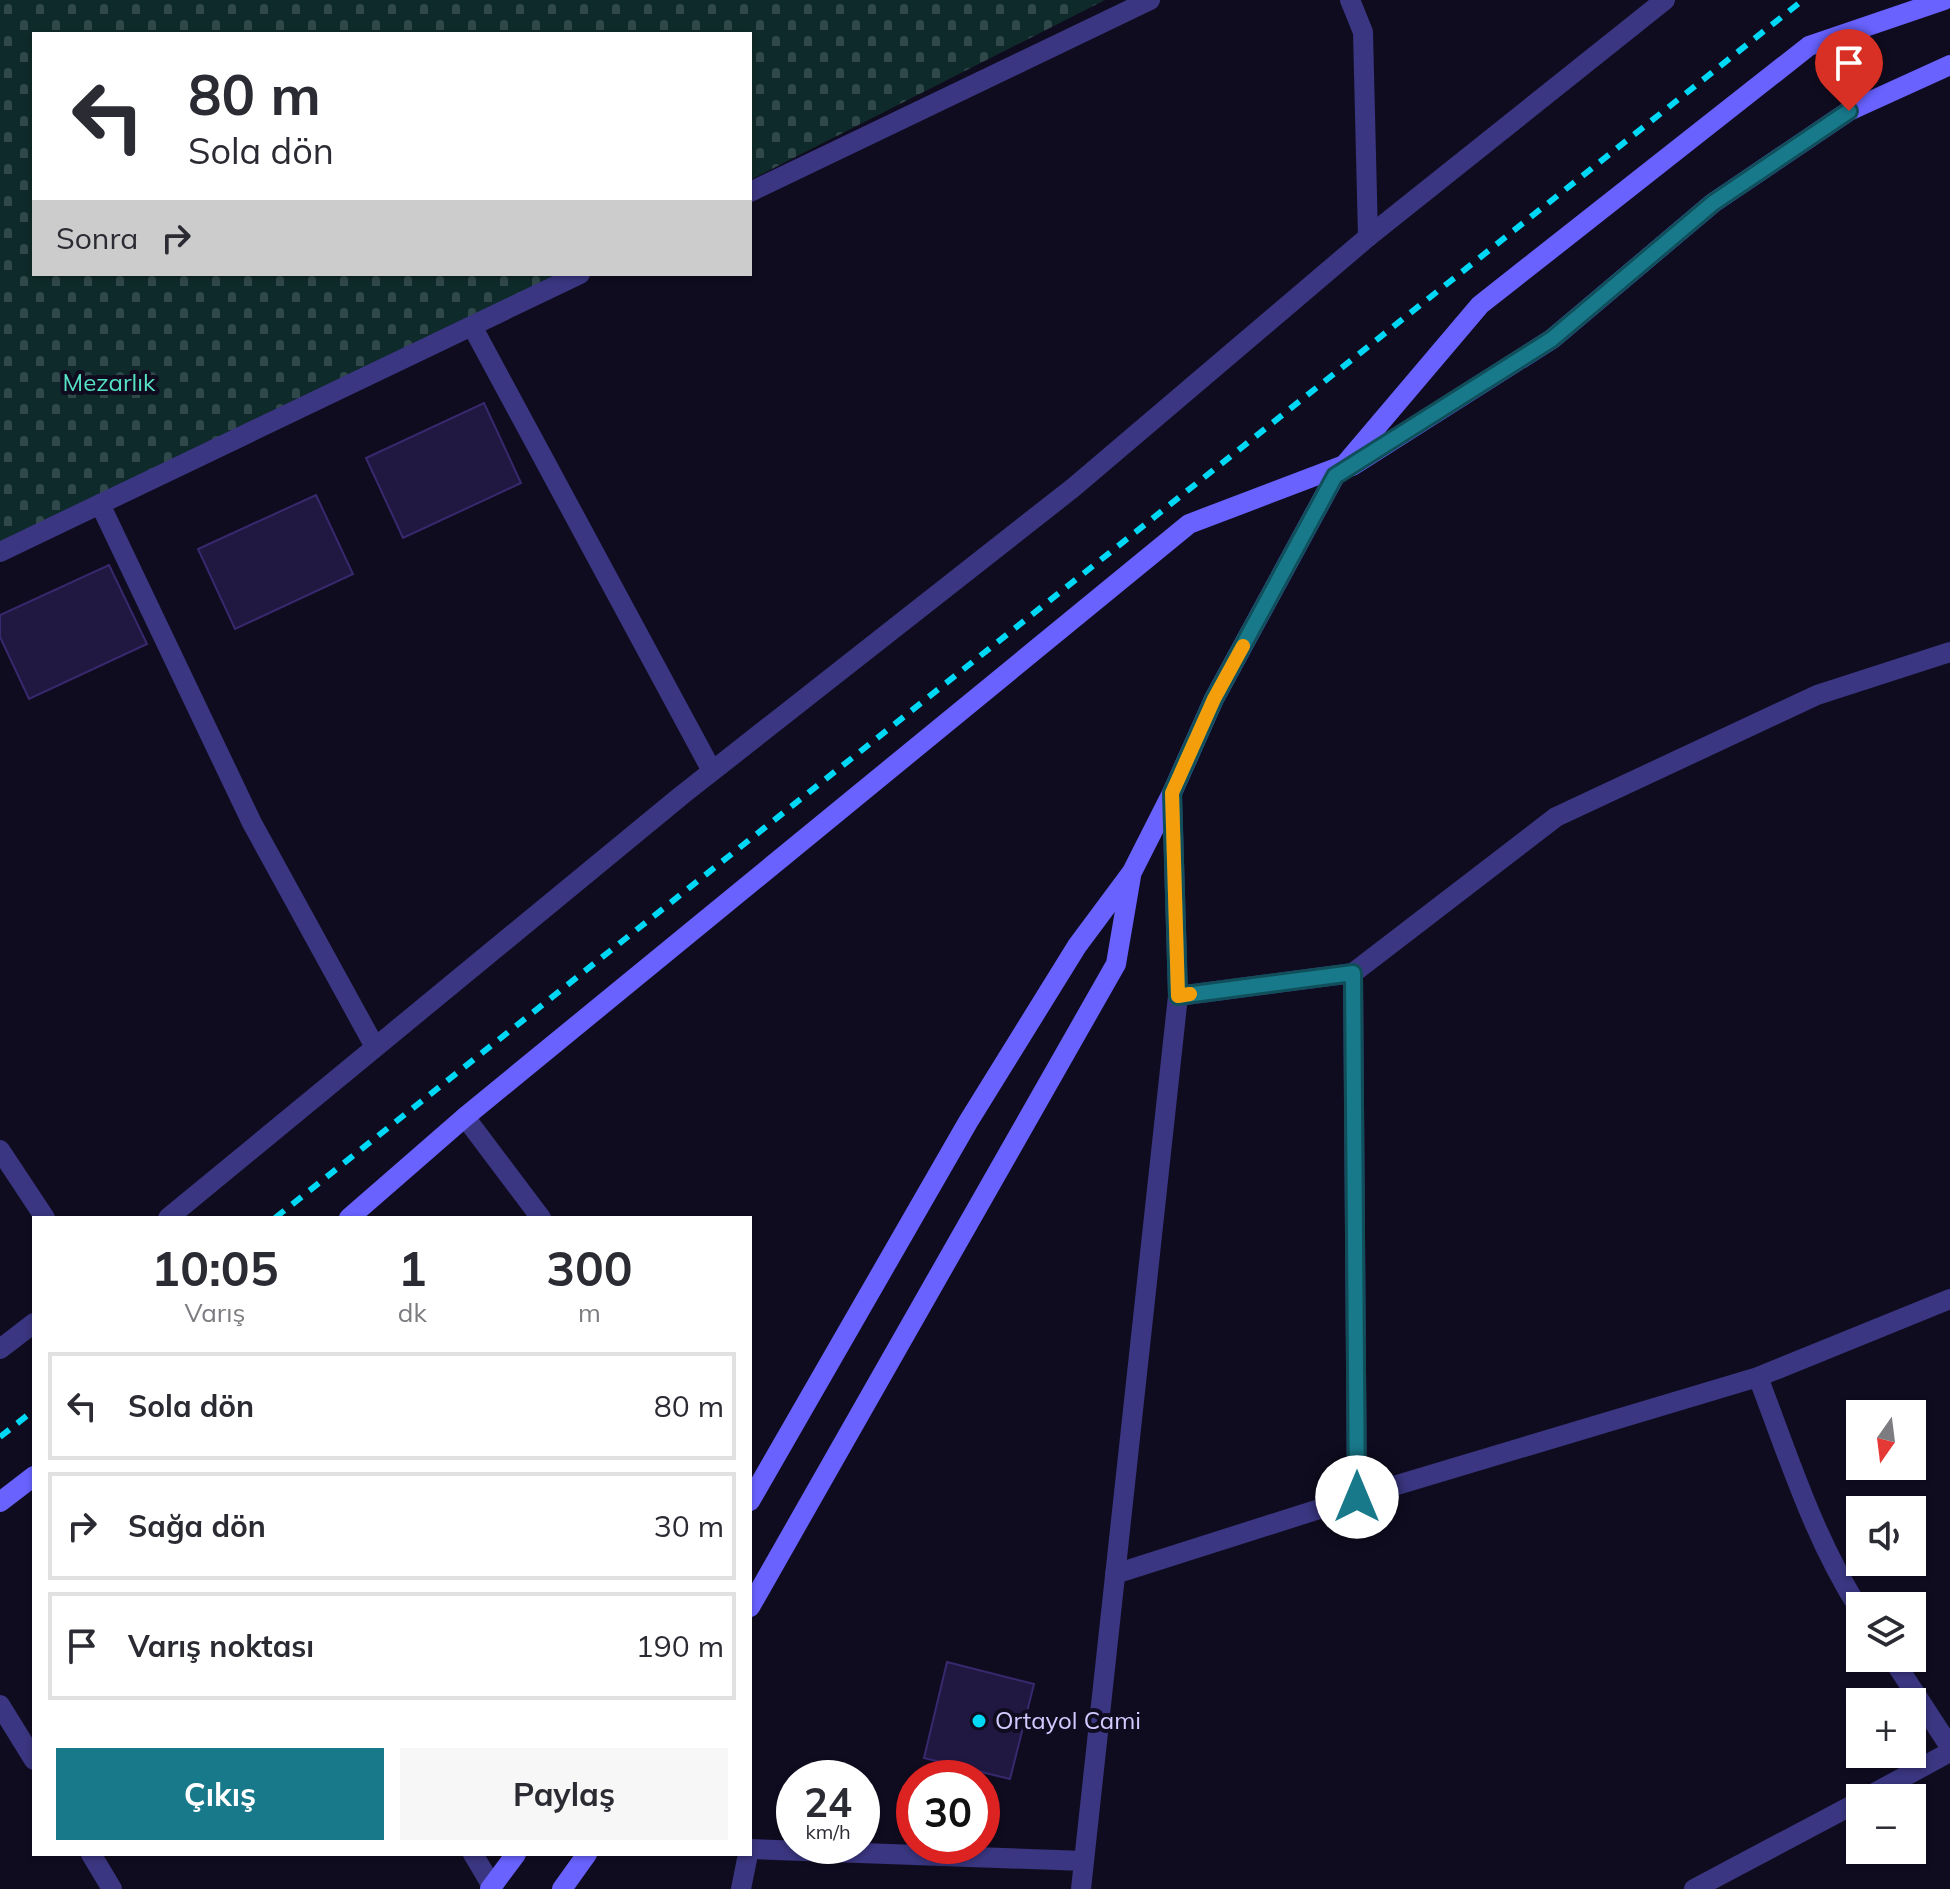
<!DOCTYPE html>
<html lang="tr">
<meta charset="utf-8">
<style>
:root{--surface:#fff;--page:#f7f7f7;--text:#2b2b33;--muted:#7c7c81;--line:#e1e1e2;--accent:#18798b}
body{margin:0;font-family:Mulish,sans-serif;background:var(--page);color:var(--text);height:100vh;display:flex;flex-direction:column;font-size:30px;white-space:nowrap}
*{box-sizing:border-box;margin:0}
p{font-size:26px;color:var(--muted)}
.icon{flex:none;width:44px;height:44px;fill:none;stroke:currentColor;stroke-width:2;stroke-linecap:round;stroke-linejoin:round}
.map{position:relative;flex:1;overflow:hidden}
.details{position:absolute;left:32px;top:1216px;width:720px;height:640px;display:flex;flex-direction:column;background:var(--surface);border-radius:0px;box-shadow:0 2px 6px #0004}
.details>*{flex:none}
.hud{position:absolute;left:32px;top:32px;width:720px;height:244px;border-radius:0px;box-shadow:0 2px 6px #0004;background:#fff;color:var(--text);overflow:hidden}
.needle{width:52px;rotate:194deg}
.fabs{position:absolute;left:1846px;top:1400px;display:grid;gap:16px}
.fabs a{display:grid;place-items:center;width:80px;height:80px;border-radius:0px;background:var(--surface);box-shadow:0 2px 6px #0004;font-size:40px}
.speed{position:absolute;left:776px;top:1760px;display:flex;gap:16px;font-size:40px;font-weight:700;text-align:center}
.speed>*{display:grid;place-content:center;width:104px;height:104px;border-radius:50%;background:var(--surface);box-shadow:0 2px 6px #0004;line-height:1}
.speed small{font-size:20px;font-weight:400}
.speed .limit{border:12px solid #d22;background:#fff;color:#111}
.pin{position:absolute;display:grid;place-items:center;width:68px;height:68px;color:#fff;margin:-82px -34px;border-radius:50% 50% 50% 0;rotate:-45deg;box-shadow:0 0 8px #0007}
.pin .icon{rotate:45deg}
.me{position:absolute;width:88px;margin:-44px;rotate:0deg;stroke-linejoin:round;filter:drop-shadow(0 0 6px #0008)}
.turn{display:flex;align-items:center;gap:28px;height:168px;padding:0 24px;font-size:36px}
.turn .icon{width:104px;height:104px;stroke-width:2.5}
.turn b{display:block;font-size:56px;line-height:68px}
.then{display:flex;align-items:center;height:76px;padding:0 24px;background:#0003;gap:16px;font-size:30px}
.eta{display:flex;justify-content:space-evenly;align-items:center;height:136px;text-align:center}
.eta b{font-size:48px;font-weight:700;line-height:56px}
.action{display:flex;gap:16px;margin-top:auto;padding:16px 24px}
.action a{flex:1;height:92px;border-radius:0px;background:var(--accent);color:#fff;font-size:32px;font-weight:700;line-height:92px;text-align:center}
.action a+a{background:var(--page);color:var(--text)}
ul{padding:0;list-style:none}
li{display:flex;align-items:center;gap:24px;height:108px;margin:0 16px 12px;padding:0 8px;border:4px solid var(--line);border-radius:0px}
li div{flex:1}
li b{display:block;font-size:30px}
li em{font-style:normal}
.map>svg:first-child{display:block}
</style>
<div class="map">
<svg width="1950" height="1889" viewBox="0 0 1950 1889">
<defs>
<pattern id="cemetery-stones" width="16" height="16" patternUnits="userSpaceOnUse" patternTransform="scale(2)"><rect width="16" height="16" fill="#0f2a2a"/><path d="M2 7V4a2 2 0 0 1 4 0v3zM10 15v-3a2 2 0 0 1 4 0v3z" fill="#31484a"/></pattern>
</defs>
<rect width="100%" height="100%" fill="#100c20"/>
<!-- cemetery -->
<path fill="url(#cemetery-stones)" d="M0,0H1105L750,180V34H34V274H565L0,561Z"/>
<!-- building -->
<g fill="#211842" stroke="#38296e" stroke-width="2">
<path d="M484,403L521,483L403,538L366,458Z"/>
<path d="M316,495L353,574L235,629L198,549Z"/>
<path d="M109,565L147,644L29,699L0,637V615Z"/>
<path d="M947,1662L1034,1684L1010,1779L924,1758Z"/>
</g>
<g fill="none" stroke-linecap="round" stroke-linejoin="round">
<!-- minor -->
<g stroke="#3a3681" stroke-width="20">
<path d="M1350,0L1363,32L1368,237"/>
<path d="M750,192L1150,0"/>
<path d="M472,326L712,771"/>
<path d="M100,504L252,823L375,1047"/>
<path d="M0,552L580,274"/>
<path d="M1353,973L1357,1497"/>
<path d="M1178,996L1353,973L1556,817L1817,695L1950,652"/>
<path d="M465,1117L541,1218"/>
<path d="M0,1150L45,1218"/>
<path d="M168,1218L682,795L1074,487L1368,237L1665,0"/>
<path d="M0,1349L34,1323"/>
<path d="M1758,1377C1788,1455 1814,1539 1860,1610"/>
<path d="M1115,1574L1357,1497L1758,1377L1950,1299"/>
<path d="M1892,1658L1950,1747"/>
<path d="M0,1705L34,1760"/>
<path d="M1865,1798L1950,1752"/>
<path d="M750,1849L1084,1861"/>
<path d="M91,1854L112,1889"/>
<path d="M473,1854L492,1886"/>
<path d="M741,1889L748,1854"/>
<path d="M1081,1889L1178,996L1172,793"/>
<path d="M1694,1889L1860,1801"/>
</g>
<!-- secondary -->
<g stroke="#6962ff" stroke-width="20">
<path d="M1352,466L1552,339L1713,203L1849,111L1950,65"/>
<path d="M349,1218L465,1117L1189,524L1344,465"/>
<path d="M750,1501L968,1122L1077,946L1132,872L1172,793L1214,699L1335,476L1480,305L1809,46L1944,0"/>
<path d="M0,1502L34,1476"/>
<path d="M750,1607L1116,964L1131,876"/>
<path d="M490,1889L516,1854"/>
<path d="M562,1889L587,1854"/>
</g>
<!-- rail -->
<g stroke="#00d9f6" stroke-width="6" stroke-dasharray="12 10" stroke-linecap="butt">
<path d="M275,1218L1803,0"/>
<path d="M0,1437L34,1410"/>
</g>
</g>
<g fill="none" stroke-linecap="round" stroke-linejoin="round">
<!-- route casing -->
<g stroke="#104f5a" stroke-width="20">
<path id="route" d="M1357,1497L1353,973L1178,996L1172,793L1214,699L1335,476L1552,339L1713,203L1849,111"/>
</g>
<!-- route -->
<use href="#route" stroke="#18798b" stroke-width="14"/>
<!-- slow -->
<path stroke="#f59e0b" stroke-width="14" d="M1190,994L1178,996L1172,793L1214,699L1243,646"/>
</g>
<!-- markers -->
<circle fill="#00d9f6" stroke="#100c20" stroke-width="3" cx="979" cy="1721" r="8"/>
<g text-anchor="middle" stroke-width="8" stroke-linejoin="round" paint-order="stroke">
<!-- park labels -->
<g font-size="24" fill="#54e2c1" stroke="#100c20">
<text x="109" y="391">Mezarlık</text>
</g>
<!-- poi labels -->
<g font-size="24" fill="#d2cbff" stroke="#100c20" text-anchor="start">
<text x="995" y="1729">Ortayol Cami</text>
</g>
</g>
</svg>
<div class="fabs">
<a><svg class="needle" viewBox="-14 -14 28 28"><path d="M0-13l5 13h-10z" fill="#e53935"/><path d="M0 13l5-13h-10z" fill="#7c7c81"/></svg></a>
<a><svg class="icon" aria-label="sound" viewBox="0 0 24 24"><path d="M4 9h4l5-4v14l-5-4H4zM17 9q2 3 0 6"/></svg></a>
<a><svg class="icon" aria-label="layers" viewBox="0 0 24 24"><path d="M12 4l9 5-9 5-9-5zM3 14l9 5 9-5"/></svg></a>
<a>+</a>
<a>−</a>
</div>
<div class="speed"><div>24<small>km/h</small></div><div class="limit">30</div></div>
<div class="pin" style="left:1849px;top:111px;background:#d93025"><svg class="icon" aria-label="arrive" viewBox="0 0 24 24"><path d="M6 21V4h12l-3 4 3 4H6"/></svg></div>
<svg class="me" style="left:1357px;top:1497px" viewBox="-20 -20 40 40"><circle r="19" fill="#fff"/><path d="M0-13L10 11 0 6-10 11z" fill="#18798b"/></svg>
<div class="hud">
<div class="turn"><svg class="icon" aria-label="left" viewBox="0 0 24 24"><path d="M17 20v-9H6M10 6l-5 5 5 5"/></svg><div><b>80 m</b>Sola dön</div></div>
<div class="then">Sonra<svg class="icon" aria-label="right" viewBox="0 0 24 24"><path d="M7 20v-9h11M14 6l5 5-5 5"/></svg></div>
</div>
<section class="details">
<div class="eta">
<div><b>10:05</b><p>Varış</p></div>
<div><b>1</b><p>dk</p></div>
<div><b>300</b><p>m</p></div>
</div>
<ul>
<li><svg class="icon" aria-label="left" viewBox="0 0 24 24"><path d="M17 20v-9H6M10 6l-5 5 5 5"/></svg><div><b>Sola dön</b></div><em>80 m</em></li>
<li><svg class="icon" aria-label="right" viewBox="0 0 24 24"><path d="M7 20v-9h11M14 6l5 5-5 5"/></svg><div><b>Sağa dön</b></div><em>30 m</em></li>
<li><svg class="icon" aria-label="arrive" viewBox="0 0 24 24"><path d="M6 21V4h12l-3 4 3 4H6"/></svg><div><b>Varış noktası</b></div><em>190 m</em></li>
</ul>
<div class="action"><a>Çıkış</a><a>Paylaş</a></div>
</section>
</div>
